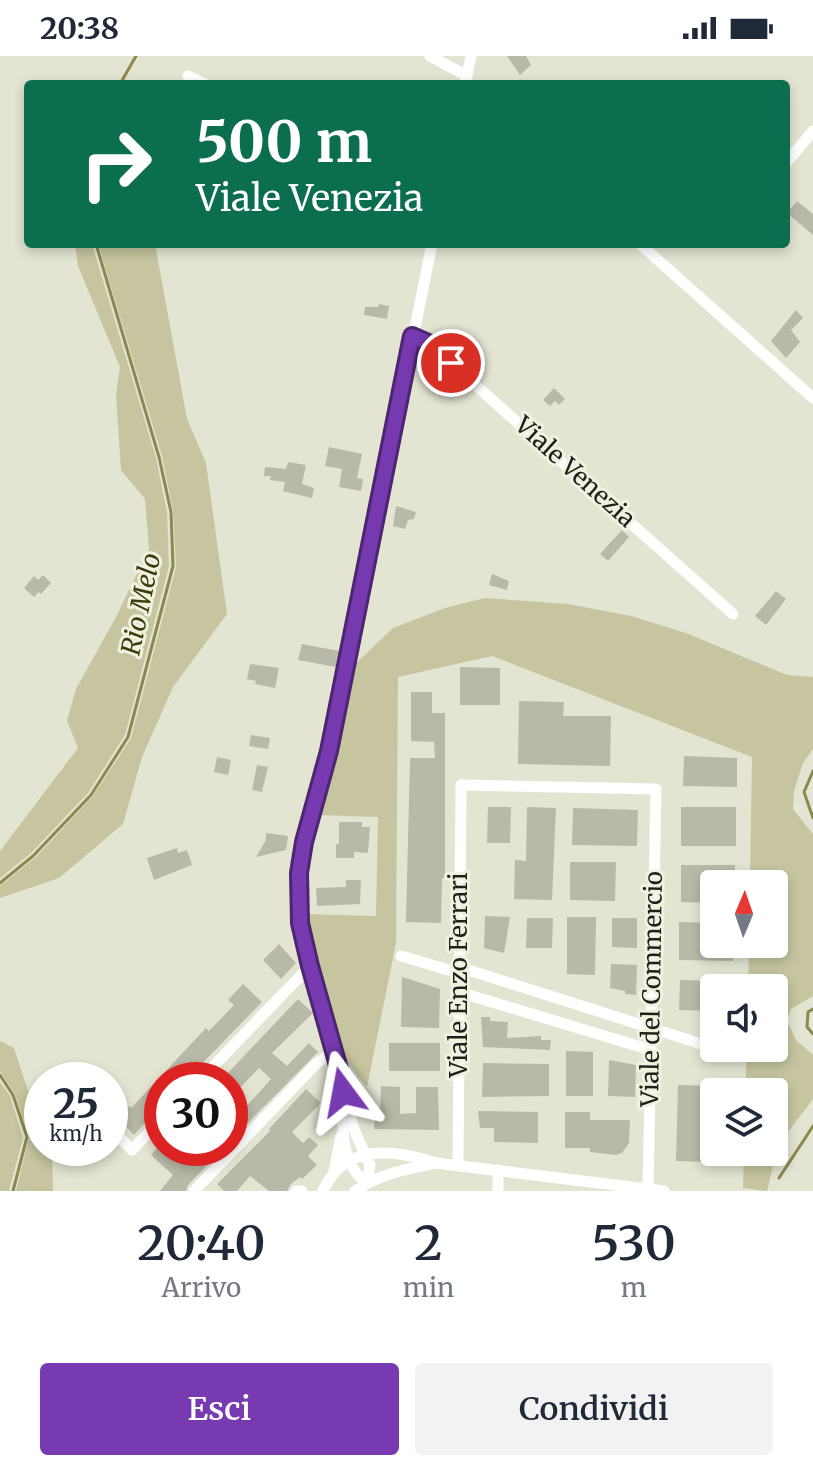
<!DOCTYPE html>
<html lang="it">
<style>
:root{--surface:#fff;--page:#f2f2f3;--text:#1f2937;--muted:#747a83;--accent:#773ab0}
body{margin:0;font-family:Merriweather,serif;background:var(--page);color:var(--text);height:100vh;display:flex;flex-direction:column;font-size:30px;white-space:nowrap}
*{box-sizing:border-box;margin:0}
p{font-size:26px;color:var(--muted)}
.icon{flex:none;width:44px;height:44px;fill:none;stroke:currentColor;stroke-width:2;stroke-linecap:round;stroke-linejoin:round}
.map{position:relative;height:1135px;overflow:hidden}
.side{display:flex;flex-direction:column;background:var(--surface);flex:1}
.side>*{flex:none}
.top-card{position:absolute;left:24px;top:24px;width:766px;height:168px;border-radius:8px;box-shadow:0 4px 12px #0003;background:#0b6e4f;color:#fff;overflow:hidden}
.needle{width:52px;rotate:2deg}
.tools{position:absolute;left:700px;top:814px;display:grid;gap:16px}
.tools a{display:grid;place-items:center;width:88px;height:88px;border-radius:8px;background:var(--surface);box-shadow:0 4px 12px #0003;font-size:40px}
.speed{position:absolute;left:24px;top:1006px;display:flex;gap:16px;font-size:40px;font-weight:700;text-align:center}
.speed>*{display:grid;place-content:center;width:104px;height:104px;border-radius:50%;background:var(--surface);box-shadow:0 4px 12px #0003;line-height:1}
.speed small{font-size:20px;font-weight:400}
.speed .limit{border:12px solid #d22;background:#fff;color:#111}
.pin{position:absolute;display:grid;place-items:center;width:68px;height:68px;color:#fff;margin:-34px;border:4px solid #fff;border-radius:50%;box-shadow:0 2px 8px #0007}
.me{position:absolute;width:88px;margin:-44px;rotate:347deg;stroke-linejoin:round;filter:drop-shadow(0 0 6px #0008)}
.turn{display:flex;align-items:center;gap:28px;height:168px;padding:0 40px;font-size:36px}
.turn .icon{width:104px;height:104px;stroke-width:2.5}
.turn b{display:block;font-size:56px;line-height:68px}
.eta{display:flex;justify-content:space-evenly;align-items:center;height:136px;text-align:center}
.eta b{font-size:48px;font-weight:600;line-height:56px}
.cta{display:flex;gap:16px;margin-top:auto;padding:16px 40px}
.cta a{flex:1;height:92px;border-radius:8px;background:var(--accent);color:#fff;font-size:32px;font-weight:600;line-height:92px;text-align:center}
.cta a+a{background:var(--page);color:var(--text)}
.status{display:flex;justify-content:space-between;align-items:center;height:56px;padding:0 40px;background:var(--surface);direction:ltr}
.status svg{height:22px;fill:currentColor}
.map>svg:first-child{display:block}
</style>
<div class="status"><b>20:38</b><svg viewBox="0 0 49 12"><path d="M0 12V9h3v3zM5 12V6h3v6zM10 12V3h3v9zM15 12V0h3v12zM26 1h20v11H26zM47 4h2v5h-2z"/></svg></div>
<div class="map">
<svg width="813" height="1135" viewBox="0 0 813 1135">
<rect width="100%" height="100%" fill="#e4e4d3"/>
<!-- green -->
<g fill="#c6c59f">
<path d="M75,188H92L156,402L167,456L169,510L125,679L88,737L31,797L0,822V795L78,692L67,665L76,633L116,561L149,493L145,443L121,414L116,339L120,311L78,210Z"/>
<path d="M98,188H155L187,363L206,407L227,558L173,631L142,701L123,768L59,822L0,842V830L35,802L93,740L131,682L176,511L173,455L162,400Z"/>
<path d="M485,542L568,548L631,560L686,577L787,619L813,621V693L803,707L794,735L793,753L813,778V940L791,953L787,965L796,984L813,999V1043L778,1089L767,1135L743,1132L744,1096H774V1036H746V992H774V932H748L749,888H774V828H750L752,701L492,600L398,621L396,887L367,1031L342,999L318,925L304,858L376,860L378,761L319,759L332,710L349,614L393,572L445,552Z"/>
<path d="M0,985L14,992L27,1032L42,1062V1092H52L53,1135H16L29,1081L15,1038L0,1015Z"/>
<path d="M0,1026L10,1040L23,1082L9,1135H0Z"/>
</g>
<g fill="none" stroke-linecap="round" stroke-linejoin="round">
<!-- stream -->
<g stroke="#8c894c" stroke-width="3">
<path d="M120,28L136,0"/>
<path d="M813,715L804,736L813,762"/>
<path d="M0,827L33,800L91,739L128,681L173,510L171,456L159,401L96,188"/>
<path d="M813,953L808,956L807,971L813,978"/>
<path d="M0,1019L13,1039L27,1081L13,1135"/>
<path d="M779,1122L813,1070"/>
</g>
</g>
<!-- building -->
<g fill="#b9b9a9" fill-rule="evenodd">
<path d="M507,0H526L531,9L520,19Z"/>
<path d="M797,145L813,158V179L787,157Z"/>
<path d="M379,248L389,250L387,263L364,259L365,251H378Z"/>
<path d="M796,254L803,262L791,274L800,286L786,302L771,285Z"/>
<path d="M554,332L565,343L559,349L555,345L550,350L543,344Z"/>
<path d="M329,391L362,398L357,422L363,423L361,435L339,431L342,413L325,410Z"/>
<path d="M288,406L306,409L302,428L314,432L312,442L283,435L285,426L270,424L271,420H264L265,411L286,413Z"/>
<path d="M396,450L416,456L414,463L408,464L405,473L393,470Z"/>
<path d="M622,474L629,481L608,505L600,498Z"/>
<path d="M492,518L509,525L507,534L489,529Z"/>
<path d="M43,519L51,527L41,538L39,536L34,541L24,532L34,520L38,524Z"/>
<path d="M776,535L786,543L766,569L755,560Z"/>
<path d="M302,588L339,595L336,611L298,604Z"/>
<path d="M250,608L279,612L275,632L255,628L256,625L247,623Z"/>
<path d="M460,611L500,612V649H460Z"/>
<path d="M411,636H432V657H445V822H442L441,867L406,866L410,702H435L434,686L411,685Z"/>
<path d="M519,645L564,646L563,660H611L610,710L518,708Z"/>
<path d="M251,679L270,682L268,693L249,690Z"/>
<path d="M684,700L737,702V731L683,730Z"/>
<path d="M217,701L231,704L228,719L214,716Z"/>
<path d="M257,709L268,711L262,736L252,734Z"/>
<path d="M488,751H511L510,787H487Z"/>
<path d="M527,751L556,752L552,844L514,843L515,804L526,805Z"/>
<rect x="681" y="751" width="55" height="39"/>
<path d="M573,752L638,754L637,790L572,789Z"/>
<path d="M339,766H362V771H370L368,797L354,796V802H336V788H339Z"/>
<path d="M266,777L288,780L286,794L256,801L266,784Z"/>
<path d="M177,792L178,797L187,794L192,809L154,824L147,802Z"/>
<path d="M570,806H616L615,845L570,844Z"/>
<path d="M681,809H735V828H714V847L681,846Z"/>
<path d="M346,824H361L360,848L317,850L316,832L346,831Z"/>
<path d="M485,860L510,861L504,897L484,892Z"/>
<path d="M567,861H596L595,919L567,918Z"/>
<path d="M527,862H553L552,892H526Z"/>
<path d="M612,862H637V892L612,891Z"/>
<path d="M679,866L714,867V888H733V905L679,904Z"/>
<path d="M279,888L296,907L281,923L263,904Z"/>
<path d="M611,908L637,909L636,939L625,938V935L610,932Z"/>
<path d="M402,921L440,933L439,972L401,971Z"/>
<path d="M680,924L714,925V955L679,954Z"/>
<path d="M243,928L262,946L186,1024H162V1048L134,1079L118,1062L129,1050L131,1052L206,972L209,975L234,949L228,944Z"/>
<path d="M298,943L313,957L272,997L287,1010L309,987L318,996L230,1085V1023L226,1019ZM259,1012L271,1023L244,1053L231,1041Z"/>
<path d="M481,961H490V965L508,966L507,982L541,980V984H551L550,994L483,991Z"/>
<rect x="389" y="987" width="51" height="28"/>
<path d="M566,995L593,996V1040H566Z"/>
<path d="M609,1004L636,1009L635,1041L608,1040Z"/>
<path d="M483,1007L549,1008V1040L482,1041Z"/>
<path d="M678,1029L714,1030V1096H741L740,1107L676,1105Z"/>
<path d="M381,1030L400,1031V1058L416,1057V1031H438L439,1074L374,1073L375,1055H380Z"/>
<path d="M306,1033L320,1046L318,1050L292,1076L303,1087L309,1081L318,1089L308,1100L317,1109L302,1123L300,1121L291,1128L287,1135H269L250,1120L237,1135H224L217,1128L270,1075L269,1073Z"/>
<path d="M478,1055L538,1056V1087L494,1086V1072H480Z"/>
<path d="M565,1056H590V1064H630L629,1087L622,1097L616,1099L590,1096V1092H565Z"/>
<path d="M157,1092H224L188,1129L186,1135H160L173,1119L151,1099Z"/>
</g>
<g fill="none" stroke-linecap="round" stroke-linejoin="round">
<!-- minor -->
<g stroke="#fff" stroke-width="11">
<path d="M430,0L467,20"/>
<path d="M188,20L205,28"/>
<path d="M465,28L471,0"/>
<path d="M786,107L813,75"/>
<path d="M640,188L813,342"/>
<path d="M412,280L428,287L733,558"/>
<path d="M401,900L459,917"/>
<path d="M459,911L714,992"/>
<path d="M459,936L651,994"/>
<path d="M715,992L738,999"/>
<path d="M200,1024L310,910"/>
<path d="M343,1048C342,1076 342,1110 367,1127"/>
<path d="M110,1072L132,1094L162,1063"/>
<path d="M458,1109L461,729L656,733L648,1133"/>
<path d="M334,1116L341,1080"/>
<path d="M367,1127L370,1109L355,1076L343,1036L339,1013L300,867L299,817L304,786L329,695L432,188"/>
<path d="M194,1135L317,1007L334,996"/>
<path d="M296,1135H302"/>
<path d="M323,1135C344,1087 394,1093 436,1107L664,1135"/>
<path d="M355,1135C380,1118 406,1113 436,1107"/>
<path d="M498,1135V1114"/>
</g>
</g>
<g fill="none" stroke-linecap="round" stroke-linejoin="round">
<!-- route casing -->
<g stroke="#4d2672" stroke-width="20">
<path id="route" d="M343,1036L339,1013L310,910L300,867L299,817L304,786L329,695L412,280L428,287L451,307"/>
</g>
<!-- route -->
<use href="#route" stroke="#773ab0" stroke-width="14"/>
</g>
<g text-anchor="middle" stroke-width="6" stroke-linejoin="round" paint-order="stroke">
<!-- street labels -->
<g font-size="24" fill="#1f1f19" stroke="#f1f1e1">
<text transform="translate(575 416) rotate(42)" y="8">Viale Venezia</text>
<text transform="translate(459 919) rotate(-90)" y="8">Viale Enzo Ferrari</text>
<text transform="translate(652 933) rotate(-89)" y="8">Viale del Commercio</text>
</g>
<!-- water labels -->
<g font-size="26" font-style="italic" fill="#3e3c09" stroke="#f1f1e1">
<text transform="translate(141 548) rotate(-78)" y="9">Rio Melo</text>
</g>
</g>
</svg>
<div class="tools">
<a><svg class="needle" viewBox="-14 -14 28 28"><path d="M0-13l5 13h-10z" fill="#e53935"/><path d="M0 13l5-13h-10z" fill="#747a83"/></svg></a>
<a><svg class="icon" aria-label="sound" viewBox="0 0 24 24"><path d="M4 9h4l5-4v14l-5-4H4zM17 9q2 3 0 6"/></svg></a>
<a><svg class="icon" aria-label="layers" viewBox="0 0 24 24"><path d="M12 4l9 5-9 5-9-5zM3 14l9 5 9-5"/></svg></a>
</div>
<div class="speed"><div>25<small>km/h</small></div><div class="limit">30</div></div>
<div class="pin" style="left:451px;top:307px;background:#d93025"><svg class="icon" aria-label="arrive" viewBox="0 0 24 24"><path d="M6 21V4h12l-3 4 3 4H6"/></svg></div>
<svg class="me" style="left:343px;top:1036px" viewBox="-20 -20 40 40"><path d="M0-17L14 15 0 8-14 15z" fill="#773ab0" stroke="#fff" stroke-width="4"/></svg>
<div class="top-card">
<div class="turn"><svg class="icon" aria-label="right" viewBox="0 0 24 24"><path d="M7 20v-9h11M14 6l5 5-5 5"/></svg><div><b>500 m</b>Viale Venezia</div></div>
</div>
</div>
<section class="side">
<div class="eta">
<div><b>20:40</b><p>Arrivo</p></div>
<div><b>2</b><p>min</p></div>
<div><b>530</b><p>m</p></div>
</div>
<div class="cta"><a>Esci</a><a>Condividi</a></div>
</section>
